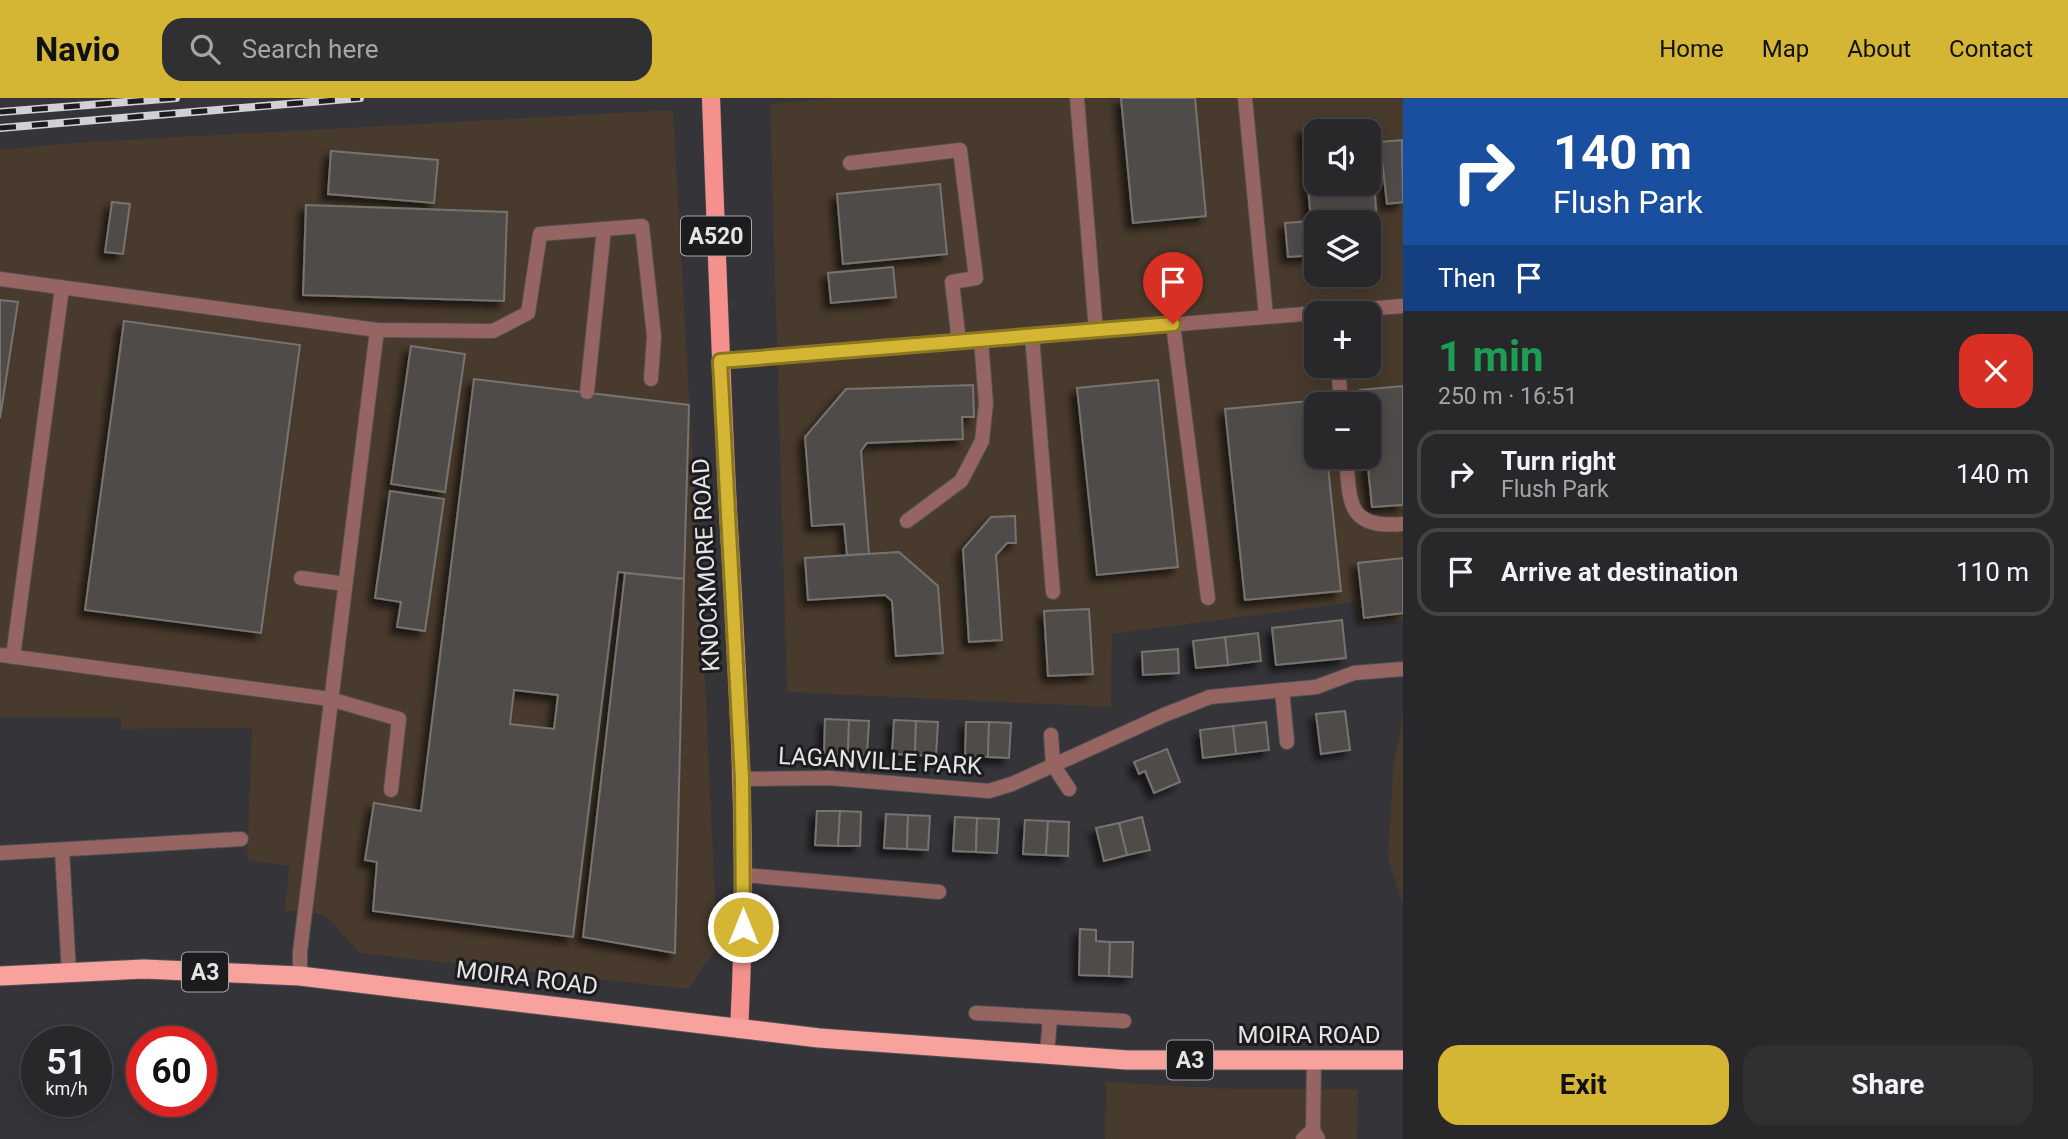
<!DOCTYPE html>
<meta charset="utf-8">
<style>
:root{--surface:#28272a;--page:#302f32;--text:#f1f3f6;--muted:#a5a5a8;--line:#444447;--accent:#d5b534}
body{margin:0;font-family:Roboto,sans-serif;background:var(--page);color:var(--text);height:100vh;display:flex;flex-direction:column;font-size:26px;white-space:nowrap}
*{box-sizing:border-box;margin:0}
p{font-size:23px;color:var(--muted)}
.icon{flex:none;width:38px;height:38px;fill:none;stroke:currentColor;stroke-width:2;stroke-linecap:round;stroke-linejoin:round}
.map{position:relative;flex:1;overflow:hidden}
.sheet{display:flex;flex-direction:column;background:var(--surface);width:665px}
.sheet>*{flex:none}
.guide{background:#1a4fa0;color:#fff;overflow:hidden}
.tools{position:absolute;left:1304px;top:21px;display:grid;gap:14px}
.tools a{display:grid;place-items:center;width:77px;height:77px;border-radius:14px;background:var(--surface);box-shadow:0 4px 18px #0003,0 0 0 2px var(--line);font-size:35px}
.speed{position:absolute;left:21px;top:928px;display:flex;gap:14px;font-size:35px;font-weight:700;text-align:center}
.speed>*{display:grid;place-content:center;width:91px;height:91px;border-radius:50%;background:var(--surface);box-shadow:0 4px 18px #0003,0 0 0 2px var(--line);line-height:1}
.speed small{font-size:18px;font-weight:400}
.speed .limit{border:10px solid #d22;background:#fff;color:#111}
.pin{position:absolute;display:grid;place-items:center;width:60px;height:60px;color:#fff;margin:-72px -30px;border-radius:50% 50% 50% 0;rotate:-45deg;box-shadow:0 0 7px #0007}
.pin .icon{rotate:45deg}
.me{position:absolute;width:77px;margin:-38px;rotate:0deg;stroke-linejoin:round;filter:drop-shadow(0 0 5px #0008)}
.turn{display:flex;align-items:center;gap:24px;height:147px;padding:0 35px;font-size:32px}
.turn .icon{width:91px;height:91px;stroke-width:2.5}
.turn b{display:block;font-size:49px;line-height:60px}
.then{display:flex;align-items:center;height:66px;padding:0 35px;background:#0003;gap:14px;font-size:26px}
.round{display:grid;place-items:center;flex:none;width:74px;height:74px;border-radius:21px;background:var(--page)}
.overview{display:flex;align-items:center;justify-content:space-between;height:119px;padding:0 35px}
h1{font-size:42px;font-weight:700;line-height:52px;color:#1e9e55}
.button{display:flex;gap:14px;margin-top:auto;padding:14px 35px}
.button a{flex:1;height:80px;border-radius:21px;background:var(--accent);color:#111;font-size:28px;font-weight:700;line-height:80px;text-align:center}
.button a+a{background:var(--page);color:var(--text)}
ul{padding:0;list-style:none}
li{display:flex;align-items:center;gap:21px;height:88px;margin:0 14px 10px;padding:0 21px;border:4px solid var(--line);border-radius:21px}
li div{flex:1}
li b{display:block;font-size:26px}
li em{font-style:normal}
header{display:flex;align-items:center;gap:42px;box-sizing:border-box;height:98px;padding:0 35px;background:var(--accent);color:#111}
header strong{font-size:33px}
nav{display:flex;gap:38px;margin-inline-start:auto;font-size:24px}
.search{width:490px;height:63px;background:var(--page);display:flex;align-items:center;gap:18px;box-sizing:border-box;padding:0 24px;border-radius:21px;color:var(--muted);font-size:26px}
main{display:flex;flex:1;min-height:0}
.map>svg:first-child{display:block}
</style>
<header>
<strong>Navio</strong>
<div class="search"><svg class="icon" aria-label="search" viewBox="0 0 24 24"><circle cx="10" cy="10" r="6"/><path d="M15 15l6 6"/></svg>Search here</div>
<nav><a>Home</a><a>Map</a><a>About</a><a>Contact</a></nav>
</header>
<main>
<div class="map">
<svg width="1403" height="1041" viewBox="0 0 1403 1041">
<defs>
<filter id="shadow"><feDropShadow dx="-6" dy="6" stdDeviation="3.5" flood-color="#0009"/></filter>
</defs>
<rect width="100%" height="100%" fill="#353438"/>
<!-- industrial -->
<g fill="#483a2c" fill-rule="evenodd">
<path d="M833,0H1403V523L1360,526L1355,504L1112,536L1111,609L787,594L770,6ZM1316,33H1368V86H1316ZM1316,124H1368V177H1316ZM1316,215H1368V268H1316ZM1316,306H1368V359H1316Z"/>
<path d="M673,12L705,581L717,850L688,891L360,855L325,817L285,812L289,768L247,762L252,630L121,631V620L0,619V52L70,45Z"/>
<path d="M1403,616V806L1388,761L1393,670Z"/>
<path d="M1106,984L1237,991H1358L1357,1041H1105Z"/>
</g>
<!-- building -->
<g fill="#4f4b48" stroke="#777370" stroke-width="2" fill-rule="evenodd" filter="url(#shadow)">
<path d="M1121,0H1195L1206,118L1133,125Z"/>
<path d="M1354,26V33H1316V86H1359L1360,98L1375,97L1379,151L1368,152V124H1316V157L1288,159L1285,125L1311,123L1303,31Z"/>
<path d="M1402,42L1403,104L1387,106L1380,44Z"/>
<path d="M331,53L438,62L434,105L328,96Z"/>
<path d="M940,86L947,156L843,166L837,96Z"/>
<path d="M112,104L130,106L123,156L105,154Z"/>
<path d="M306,107L507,114L504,203L303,197Z"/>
<path d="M893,169L896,199L831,205L828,175Z"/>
<path d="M0,202L18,204L0,320Z"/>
<path d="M124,223L300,247L261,535L85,512Z"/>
<path d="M411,248L465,256L445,394L391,386Z"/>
<path d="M474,281L689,307L684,481L618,474L573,839L373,813L377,764L365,762L374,705L421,713ZM514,592L558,597L554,631L510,626Z"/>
<path d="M1158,282L1178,469L1097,477L1077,290Z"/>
<path d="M973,287L974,319H962L963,341L867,345L861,353L869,456L847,457L844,426L812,428L805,339L846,291Z"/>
<path d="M1403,288V407L1372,409L1367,359H1368V306H1361L1360,292Z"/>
<path d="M1321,302L1322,306H1316V359H1327L1341,493L1245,502L1225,311Z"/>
<path d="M390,393L444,401L425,533L397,529L401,504L375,500Z"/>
<path d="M1015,418L1016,445H1007L996,457L1002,542L969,544L963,451L991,419Z"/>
<path d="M899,454L938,488L943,555L896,558L892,503L885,497L808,502L805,460Z"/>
<path d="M1403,460V515L1364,520L1358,465Z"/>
<path d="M625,475L684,481L675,855L583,839Z"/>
<path d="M1089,511L1093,576L1048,578L1044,513Z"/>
<path d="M1342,522L1346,560L1276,567L1272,530Z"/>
<path d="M1258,535L1261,563L1228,567L1225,539Z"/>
<path d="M1225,539L1228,567L1196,570L1193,543Z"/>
<path d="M1178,551L1179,575L1143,577L1142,554Z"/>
<path d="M1345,613L1350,652L1321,656L1316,616Z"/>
<path d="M825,621L849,622L848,657L824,655Z"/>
<path d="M849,622L869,623L867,657H848Z"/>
<path d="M894,622L916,623L915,657L892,656Z"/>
<path d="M916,623L938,624L936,658L915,657Z"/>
<path d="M966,624H989L988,659L965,658Z"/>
<path d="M989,624L1011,625L1009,660L988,659Z"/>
<path d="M1266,624L1269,652L1236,656L1233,628Z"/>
<path d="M1233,628L1236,656L1203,660L1200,632Z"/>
<path d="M1167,651L1180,684L1154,695L1145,673L1139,676L1134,664Z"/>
<path d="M817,713H840L838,748L815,747Z"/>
<path d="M840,713L861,714L860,748H838Z"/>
<path d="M886,716L908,717L907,751L884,750Z"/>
<path d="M908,717L930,718L928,752L907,751Z"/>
<path d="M955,719L977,720L976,754L953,753Z"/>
<path d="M1142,719L1150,752L1127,757L1119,725Z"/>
<path d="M977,720L999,721L997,755L976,754Z"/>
<path d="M1025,722L1048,723L1046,757L1023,756Z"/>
<path d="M1048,723L1069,724L1068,758L1046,757Z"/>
<path d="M1119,725L1127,757L1104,763L1096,730Z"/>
<path d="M1080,831L1096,832V843L1110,844L1109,878L1079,877Z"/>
<path d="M1110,844H1133L1132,879L1109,878Z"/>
</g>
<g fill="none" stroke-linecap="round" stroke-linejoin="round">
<!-- service casing -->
<g stroke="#515054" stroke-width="16">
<g id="service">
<path d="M1077,0L1096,233"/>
<path d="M1245,0L1266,218"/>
<path d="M850,65L960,52L976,180L952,184L959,244"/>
<path d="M0,181L377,232L493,233L528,215L540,136L642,128L654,238L651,281"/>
<path d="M1173,226L1208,500"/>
<path d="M1032,238L1053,494"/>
<path d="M1338,268L1341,306"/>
<path d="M587,294L604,131"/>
<path d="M1346,359C1350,404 1346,431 1403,426"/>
<path d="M907,423L961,383L982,343L986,305L981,242"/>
<path d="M301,480L345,486"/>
<path d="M0,557L330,601L399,621L391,692"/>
<path d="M13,559L62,190"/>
<path d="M1316,589L1354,575L1403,571"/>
<path d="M743,777L939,794"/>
<path d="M300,878V854L377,232"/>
<path d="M1303,1041L1313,1032"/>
</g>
</g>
<!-- minor casing -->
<g stroke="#515054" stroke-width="16">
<g id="minor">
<path d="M720,263L1403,208"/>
<path d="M1282,592L1287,644"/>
<path d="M1051,637L1053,667L1069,691"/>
<path d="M742,681L829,680L989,693L1012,686L1164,617L1210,599L1316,589"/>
<path d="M62,752L69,875"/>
<path d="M0,755L241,741"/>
<path d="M976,915L1124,923"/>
<path d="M1047,957L1050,919"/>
<path d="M1314,961L1313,1032L1318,1041"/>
</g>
</g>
<!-- primary casing -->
<g stroke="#515054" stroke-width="19">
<path id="primary" d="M711,0C716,138 721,275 728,413C738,586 749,758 739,931"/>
</g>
<!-- trunk casing -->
<g stroke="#515054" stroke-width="21">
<path id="trunk" d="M0,878L144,871L300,878L819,940L1127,962H1403"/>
</g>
<!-- service -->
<use href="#service" stroke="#966562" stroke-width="14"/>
<!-- minor -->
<use href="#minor" stroke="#966562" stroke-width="14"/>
<!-- primary -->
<use href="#primary" stroke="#f4918d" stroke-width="18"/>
<!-- trunk -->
<use href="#trunk" stroke="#f8a29e" stroke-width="19"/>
<!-- rail casing -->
<g stroke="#d1d0d3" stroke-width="8">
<g id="rail">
<path d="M0,14L176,0"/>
<path d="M0,30L360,0"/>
</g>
</g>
<!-- rail -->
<use href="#rail" stroke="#1c1c1e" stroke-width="5" stroke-dasharray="16" stroke-linecap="butt"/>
</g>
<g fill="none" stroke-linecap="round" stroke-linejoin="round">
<!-- route casing -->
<g stroke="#8a7622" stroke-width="18">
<path id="route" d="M743,829L742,681L720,263L1173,226"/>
</g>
<!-- route -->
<use href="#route" stroke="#d5b534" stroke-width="12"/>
</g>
<g text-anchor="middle" stroke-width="6" stroke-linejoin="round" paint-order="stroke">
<!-- shield labels -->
<g fill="#1c1c1e" stroke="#a8a7aa" stroke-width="2">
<rect x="681" y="118.5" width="70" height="39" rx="5"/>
<rect x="182" y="854.5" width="46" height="39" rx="5"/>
<rect x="1167" y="942.5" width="46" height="39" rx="5"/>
</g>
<g font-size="23" font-weight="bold" fill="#e4e3e6">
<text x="716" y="146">A520</text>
<text x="205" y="882">A3</text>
<text x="1190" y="970">A3</text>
</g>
<!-- street labels -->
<g font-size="24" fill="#e4e3e6" stroke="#1c1c1e">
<text transform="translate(706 467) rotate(-93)" y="8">KNOCKMORE ROAD</text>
<text transform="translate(880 663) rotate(3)" y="8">LAGANVILLE PARK</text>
<text transform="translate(527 880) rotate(7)" y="8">MOIRA ROAD</text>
<text x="1309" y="945">MOIRA ROAD</text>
</g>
</g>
</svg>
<div class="tools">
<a><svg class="icon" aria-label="sound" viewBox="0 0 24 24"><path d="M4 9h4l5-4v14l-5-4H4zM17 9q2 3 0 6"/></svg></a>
<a><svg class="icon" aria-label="layers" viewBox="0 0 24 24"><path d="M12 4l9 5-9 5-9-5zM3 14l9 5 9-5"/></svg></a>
<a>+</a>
<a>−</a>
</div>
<div class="speed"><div>51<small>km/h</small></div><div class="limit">60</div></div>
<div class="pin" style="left:1173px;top:226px;background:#d93025"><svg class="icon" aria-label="arrive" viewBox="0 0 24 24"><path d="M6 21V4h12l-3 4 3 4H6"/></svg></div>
<svg class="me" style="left:743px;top:829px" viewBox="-20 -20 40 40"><circle r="17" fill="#d5b534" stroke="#fff" stroke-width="3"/><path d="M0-11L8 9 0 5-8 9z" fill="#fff"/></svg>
</div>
<section class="sheet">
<div class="guide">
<div class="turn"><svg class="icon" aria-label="right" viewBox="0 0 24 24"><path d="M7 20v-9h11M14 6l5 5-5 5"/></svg><div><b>140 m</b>Flush Park</div></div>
<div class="then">Then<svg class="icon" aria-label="arrive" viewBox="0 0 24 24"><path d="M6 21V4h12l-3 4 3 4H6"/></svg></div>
</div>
<div class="overview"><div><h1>1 min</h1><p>250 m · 16:51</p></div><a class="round" style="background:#d93025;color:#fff"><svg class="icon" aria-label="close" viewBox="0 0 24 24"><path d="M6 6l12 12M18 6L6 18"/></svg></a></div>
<ul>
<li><svg class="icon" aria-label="right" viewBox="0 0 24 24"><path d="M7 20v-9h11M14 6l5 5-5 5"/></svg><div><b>Turn right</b><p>Flush Park</p></div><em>140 m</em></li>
<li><svg class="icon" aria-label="arrive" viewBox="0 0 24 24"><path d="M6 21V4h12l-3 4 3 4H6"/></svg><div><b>Arrive at destination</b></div><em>110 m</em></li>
</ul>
<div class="button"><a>Exit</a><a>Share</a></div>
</section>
</main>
